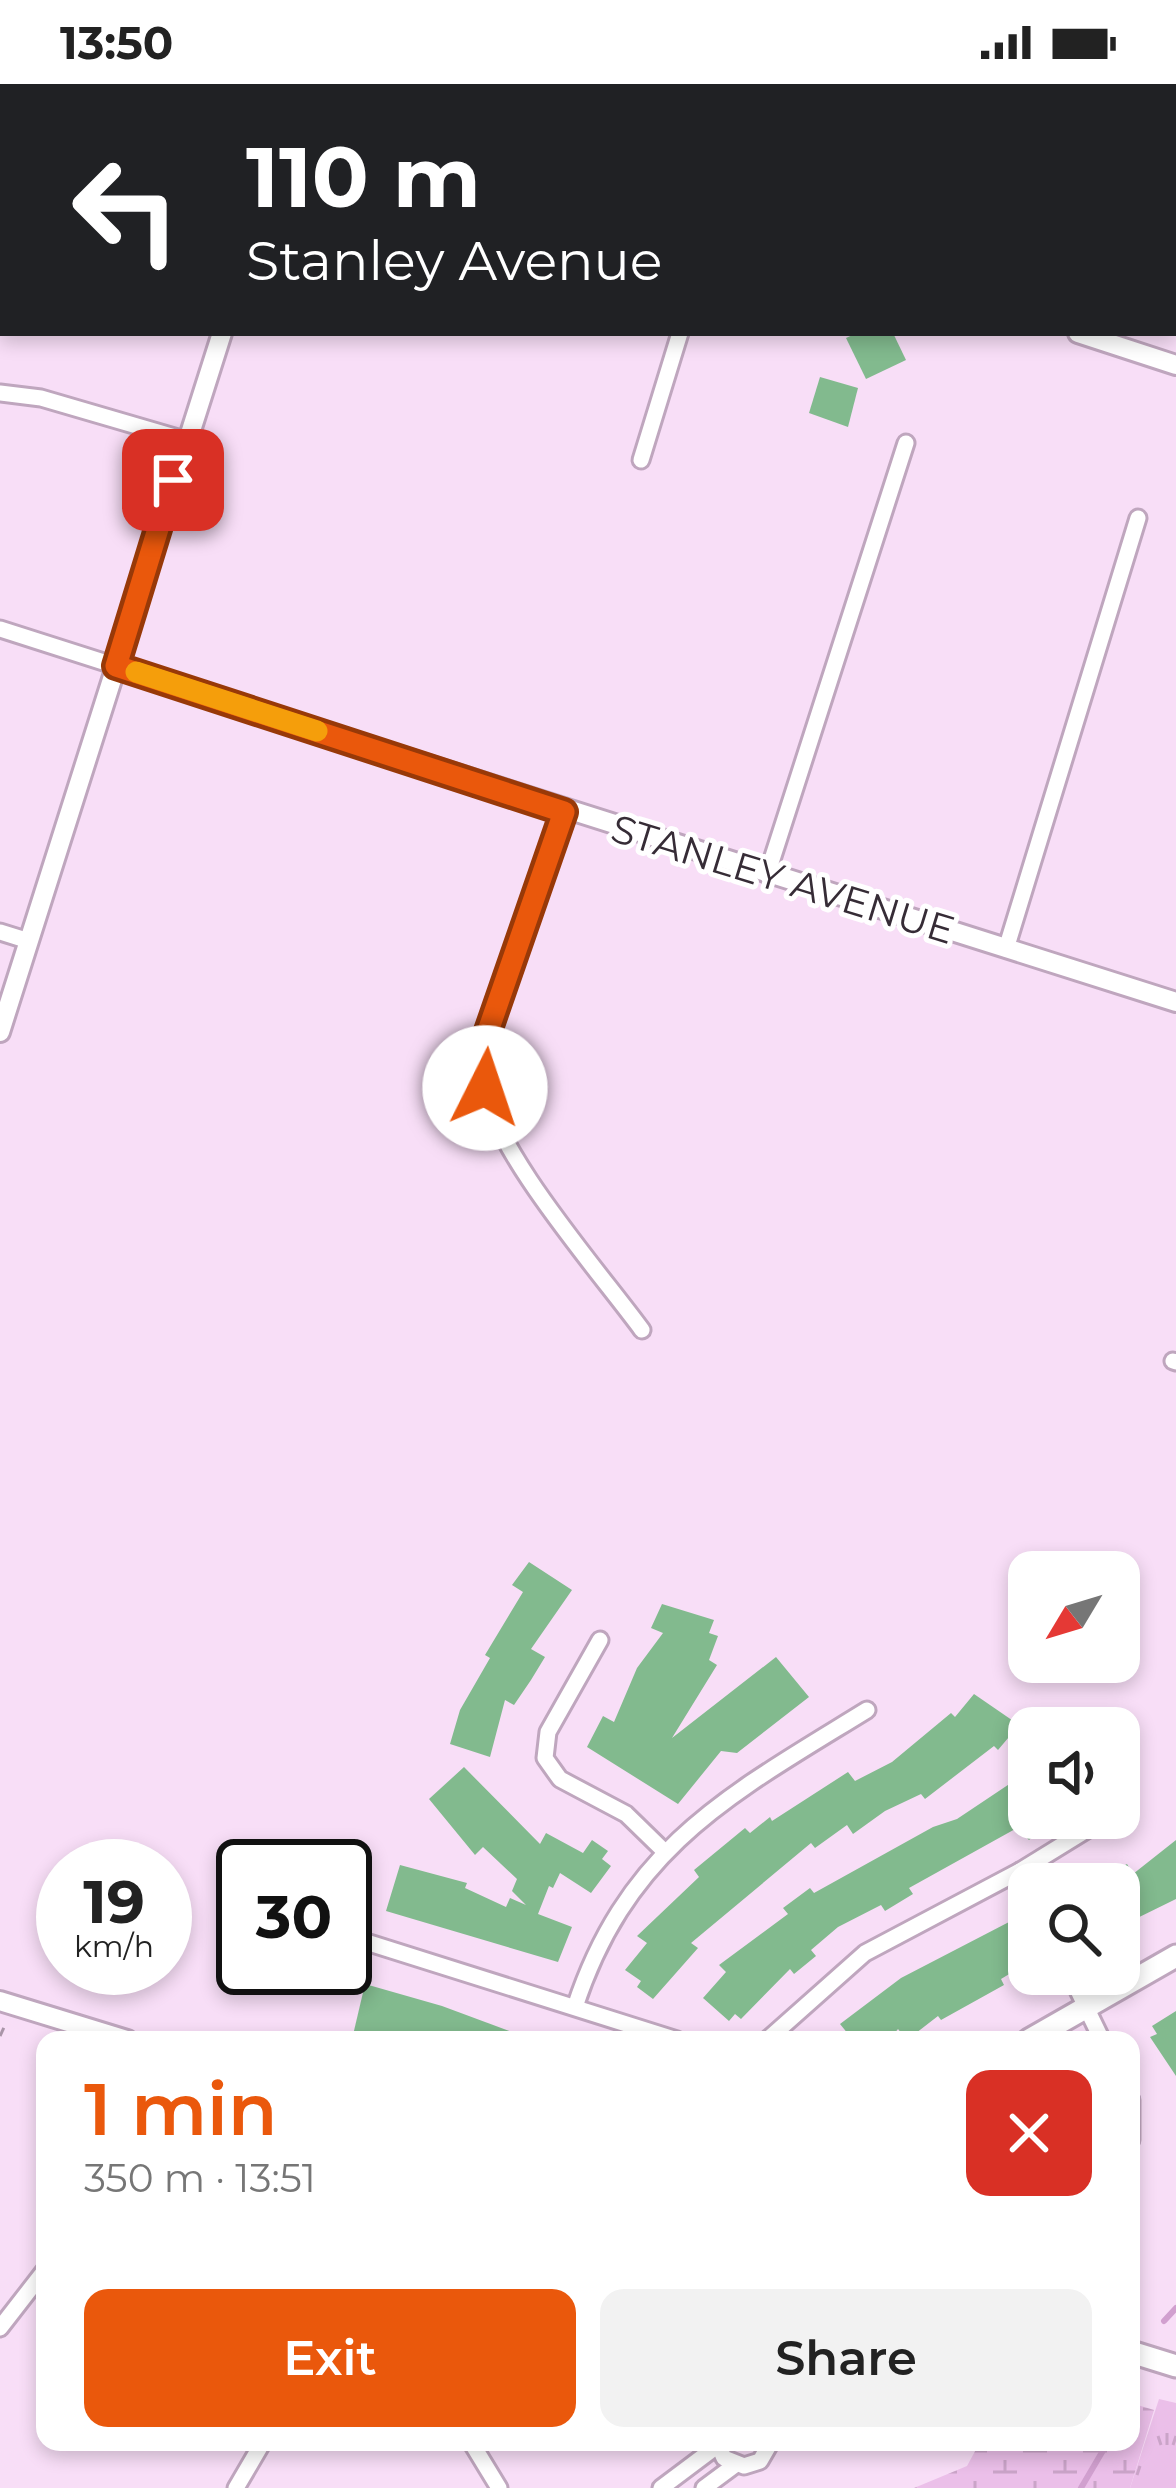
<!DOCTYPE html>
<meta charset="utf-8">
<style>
:root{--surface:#fff;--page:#f2f2f2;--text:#222;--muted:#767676;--accent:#ea580c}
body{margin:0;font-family:Montserrat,sans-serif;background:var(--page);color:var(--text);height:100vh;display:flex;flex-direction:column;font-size:45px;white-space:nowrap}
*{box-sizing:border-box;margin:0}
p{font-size:39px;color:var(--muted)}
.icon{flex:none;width:66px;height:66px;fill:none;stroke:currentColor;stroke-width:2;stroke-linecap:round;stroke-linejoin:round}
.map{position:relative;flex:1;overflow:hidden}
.sheet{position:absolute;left:36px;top:1947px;width:1104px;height:420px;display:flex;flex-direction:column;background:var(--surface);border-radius:24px;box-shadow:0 6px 18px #0003}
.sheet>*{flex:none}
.guide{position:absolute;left:0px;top:0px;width:1176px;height:252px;box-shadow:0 6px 18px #0003;background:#202124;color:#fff;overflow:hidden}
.needle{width:78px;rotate:232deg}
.fabs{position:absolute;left:1008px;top:1467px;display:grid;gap:24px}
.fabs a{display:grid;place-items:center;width:132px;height:132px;border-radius:24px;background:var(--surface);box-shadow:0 6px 18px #0003;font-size:60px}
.speed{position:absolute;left:36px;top:1755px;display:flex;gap:24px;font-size:60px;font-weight:700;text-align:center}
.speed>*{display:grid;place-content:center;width:156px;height:156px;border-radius:50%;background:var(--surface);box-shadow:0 6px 18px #0003;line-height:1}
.speed small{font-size:30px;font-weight:400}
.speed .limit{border:6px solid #111;border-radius:18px;background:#fff;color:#111}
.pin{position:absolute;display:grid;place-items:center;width:102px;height:102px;color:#fff;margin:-51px;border-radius:24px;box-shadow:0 6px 18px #0006}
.me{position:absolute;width:132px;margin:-66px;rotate:4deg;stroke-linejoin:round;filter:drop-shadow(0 0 9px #0008)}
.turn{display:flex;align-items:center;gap:42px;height:252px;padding:0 48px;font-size:54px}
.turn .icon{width:156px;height:156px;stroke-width:2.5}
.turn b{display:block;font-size:84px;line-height:102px}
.round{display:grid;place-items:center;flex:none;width:126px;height:126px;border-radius:24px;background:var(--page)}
.headline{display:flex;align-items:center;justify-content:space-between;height:204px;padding:0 48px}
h1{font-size:72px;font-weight:600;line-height:90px;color:var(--accent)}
.primary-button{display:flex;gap:24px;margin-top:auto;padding:24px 48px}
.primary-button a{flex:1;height:138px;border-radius:24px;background:var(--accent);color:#fff;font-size:48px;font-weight:600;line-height:138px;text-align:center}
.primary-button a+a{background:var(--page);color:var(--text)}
.status{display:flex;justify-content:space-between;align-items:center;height:84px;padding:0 60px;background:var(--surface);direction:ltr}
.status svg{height:33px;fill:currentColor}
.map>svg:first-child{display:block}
</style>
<div class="status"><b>13:50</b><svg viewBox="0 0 49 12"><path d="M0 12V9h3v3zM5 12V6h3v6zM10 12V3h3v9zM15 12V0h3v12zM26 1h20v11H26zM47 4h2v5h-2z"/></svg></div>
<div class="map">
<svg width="1176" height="2404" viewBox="0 0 1176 2404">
<defs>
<pattern id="grass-tufts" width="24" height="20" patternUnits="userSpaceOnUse" patternTransform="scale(3)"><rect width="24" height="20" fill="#ebbfe9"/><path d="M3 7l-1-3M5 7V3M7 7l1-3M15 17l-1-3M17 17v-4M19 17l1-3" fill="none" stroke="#caa4c8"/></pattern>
<pattern id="wetland-marsh" width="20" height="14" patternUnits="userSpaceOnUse" patternTransform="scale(3)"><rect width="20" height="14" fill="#ebbfe9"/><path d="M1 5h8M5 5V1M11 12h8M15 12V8" fill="none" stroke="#caa4c8"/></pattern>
</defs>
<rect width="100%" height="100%" fill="#f8def7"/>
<!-- grass -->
<path fill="url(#grass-tufts)" d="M1159,2315L1176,2319V2404H1130Z"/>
<!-- wetland -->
<path fill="url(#wetland-marsh)" d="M1131,2319L1154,2326L1130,2404H914L967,2382L980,2358H1131Z"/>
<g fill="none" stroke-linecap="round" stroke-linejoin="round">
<!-- stream -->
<g stroke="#d1a0cf" stroke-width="6">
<path d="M1164,2237L1176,2224"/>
<path d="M1081,2404L1108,2358"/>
</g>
</g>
<!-- building -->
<g fill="#82ba8e">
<path d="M857,249H893L906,276L866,295L846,254Z"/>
<path d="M820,293L858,304L848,343L809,329Z"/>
<path d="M529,1478L572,1506L531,1565L545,1573L531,1596L514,1621L505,1616L490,1673L450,1660L460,1626L490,1574L485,1571L523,1508L512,1501Z"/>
<path d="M662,1520L714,1536L709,1549L718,1552L709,1576L717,1581L672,1654L776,1573L809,1613L737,1669L721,1667L678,1720L587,1663L603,1632L614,1638L637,1584L663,1549L651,1544Z"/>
<path d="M974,1610L1019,1641L998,1666L994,1662L925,1715L921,1710L885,1727L853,1750L847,1741L815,1764L811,1759L691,1859L698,1864L653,1915L637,1903L641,1897L625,1886L647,1859L637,1852L699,1793L694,1786L745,1744L750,1749L770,1733L772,1737L848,1688L855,1697L892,1678L951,1629L955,1633Z"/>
<path d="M464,1683L540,1760L546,1749L583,1769L592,1756L608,1767L602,1775L611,1782L591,1809L560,1789L553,1804L549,1802L538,1830L572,1843L558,1878L386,1827L400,1781L467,1799L465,1804L506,1823L510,1814L526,1821L512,1807L517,1795L483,1763L475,1771L429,1715Z"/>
<path d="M1029,1687V1734H1053L1029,1756L1017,1744L909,1804L913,1810L885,1827L881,1821L838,1843L811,1866L816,1872L794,1890L790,1885L741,1935L735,1930L729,1937L703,1914L726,1888L719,1881L788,1830L783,1824L810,1804L814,1809L933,1743L957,1735Z"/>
<path d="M1176,1756V1815L1119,1843V1800H1088L1127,1780L1133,1790Z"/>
<path d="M1009,1838L1029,1878L1001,1895L1004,1901L941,1936L938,1932L907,1956L898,1945L889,1956H853L840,1940L901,1894Z"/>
<path d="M365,1900L442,1922L534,1956L353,1951Z"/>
<path d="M1176,1927V1992L1150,1953L1157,1950L1152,1942Z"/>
</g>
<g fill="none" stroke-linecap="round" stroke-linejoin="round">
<!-- service casing -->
<g stroke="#bfa6be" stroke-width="14">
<g id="service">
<path d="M413,3L415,0"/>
<path d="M1173,168L1176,169"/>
<path d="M1173,215L1176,216"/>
</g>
</g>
<!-- minor casing -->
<g stroke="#bfa6be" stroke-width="21">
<g id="minor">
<path d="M0,309L41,314L185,356"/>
<path d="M641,376L680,249"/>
<path d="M0,545L116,582"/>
<path d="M564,727C539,801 480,925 485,1000C489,1062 602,1191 642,1246"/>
<path d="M767,791L906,359"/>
<path d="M0,848L29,857"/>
<path d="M1006,865L1138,434"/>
<path d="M1173,1277L1176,1278"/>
<path d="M600,1556L548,1648L545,1674L560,1695L626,1730L665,1768"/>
<path d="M1119,1726L1125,1722"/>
<path d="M1020,1787L1029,1805"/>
<path d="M363,1857L677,1956"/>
<path d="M1070,1890L1102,1956"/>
<path d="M575,1923C628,1762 731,1710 867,1626"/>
<path d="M767,1956L865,1869L1020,1787L1106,1734"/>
<path d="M1131,2016V2056"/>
<path d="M0,2244L45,2186"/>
<path d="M471,2358L499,2404"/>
<path d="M717,2358L724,2374L744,2382L760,2377L771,2358"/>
<path d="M236,2404L263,2358"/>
<path d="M661,2404L717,2362"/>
<path d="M704,2404L735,2381"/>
</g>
</g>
<!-- tertiary casing -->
<g stroke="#bfa6be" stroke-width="24">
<g id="tertiary">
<path d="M324,0L333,3"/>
<path d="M299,3L300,0"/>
<path d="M1078,249L1176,281"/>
<path d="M116,582L1176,918"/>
<path d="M0,948L222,249"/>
<path d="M0,1917L127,1956"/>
</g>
</g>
<!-- secondary casing -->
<g stroke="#bfa6be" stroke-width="27">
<g id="secondary">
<path d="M1029,1956L1176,1872"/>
<path d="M1131,2268L1176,2282"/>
</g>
</g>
<!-- path -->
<path stroke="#a995a8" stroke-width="3" stroke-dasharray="9 6" stroke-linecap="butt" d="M0,1952L6,1939"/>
<!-- service -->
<use href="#service" stroke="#fff" stroke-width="8"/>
<!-- minor -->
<use href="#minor" stroke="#fff" stroke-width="15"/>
<!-- tertiary -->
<use href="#tertiary" stroke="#fff" stroke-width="18"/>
<!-- secondary -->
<use href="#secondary" stroke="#fff" stroke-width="21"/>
</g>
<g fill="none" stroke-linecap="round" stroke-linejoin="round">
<!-- route casing -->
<g stroke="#983908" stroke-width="30">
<path id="route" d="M173,396L116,582L564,728L487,950L485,1004"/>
</g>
<!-- route -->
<use href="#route" stroke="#ea580c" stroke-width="21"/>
<!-- slow -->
<path stroke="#f59e0b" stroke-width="21" d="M136,588L317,647"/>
</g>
<g text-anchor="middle" stroke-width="10" stroke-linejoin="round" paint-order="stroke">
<!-- street labels -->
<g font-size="39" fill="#362c36" stroke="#fff">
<text transform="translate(783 795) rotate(17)" y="14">STANLEY AVENUE</text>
</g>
</g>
</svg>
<div class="fabs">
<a><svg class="needle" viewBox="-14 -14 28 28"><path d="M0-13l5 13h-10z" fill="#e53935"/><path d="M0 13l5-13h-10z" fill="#767676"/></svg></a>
<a><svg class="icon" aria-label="sound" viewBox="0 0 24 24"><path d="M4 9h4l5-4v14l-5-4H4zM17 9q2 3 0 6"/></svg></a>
<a><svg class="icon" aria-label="search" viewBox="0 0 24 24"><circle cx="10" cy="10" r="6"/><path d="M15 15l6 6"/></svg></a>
</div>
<div class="speed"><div>19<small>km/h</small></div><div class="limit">30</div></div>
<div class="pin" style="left:173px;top:396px;background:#d93025"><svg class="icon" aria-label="arrive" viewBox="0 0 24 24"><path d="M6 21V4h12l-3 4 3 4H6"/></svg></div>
<svg class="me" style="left:485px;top:1004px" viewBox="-20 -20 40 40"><circle r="19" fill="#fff"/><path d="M0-13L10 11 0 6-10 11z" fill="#ea580c"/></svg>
<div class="guide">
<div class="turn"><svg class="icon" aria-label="left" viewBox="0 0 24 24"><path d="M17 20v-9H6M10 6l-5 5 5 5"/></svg><div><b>110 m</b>Stanley Avenue</div></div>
</div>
<section class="sheet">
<div class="headline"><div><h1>1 min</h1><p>350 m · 13:51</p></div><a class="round" style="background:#d93025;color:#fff"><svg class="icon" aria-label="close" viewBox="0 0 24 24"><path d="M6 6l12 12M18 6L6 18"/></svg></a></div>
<div class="primary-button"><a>Exit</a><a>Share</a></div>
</section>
</div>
